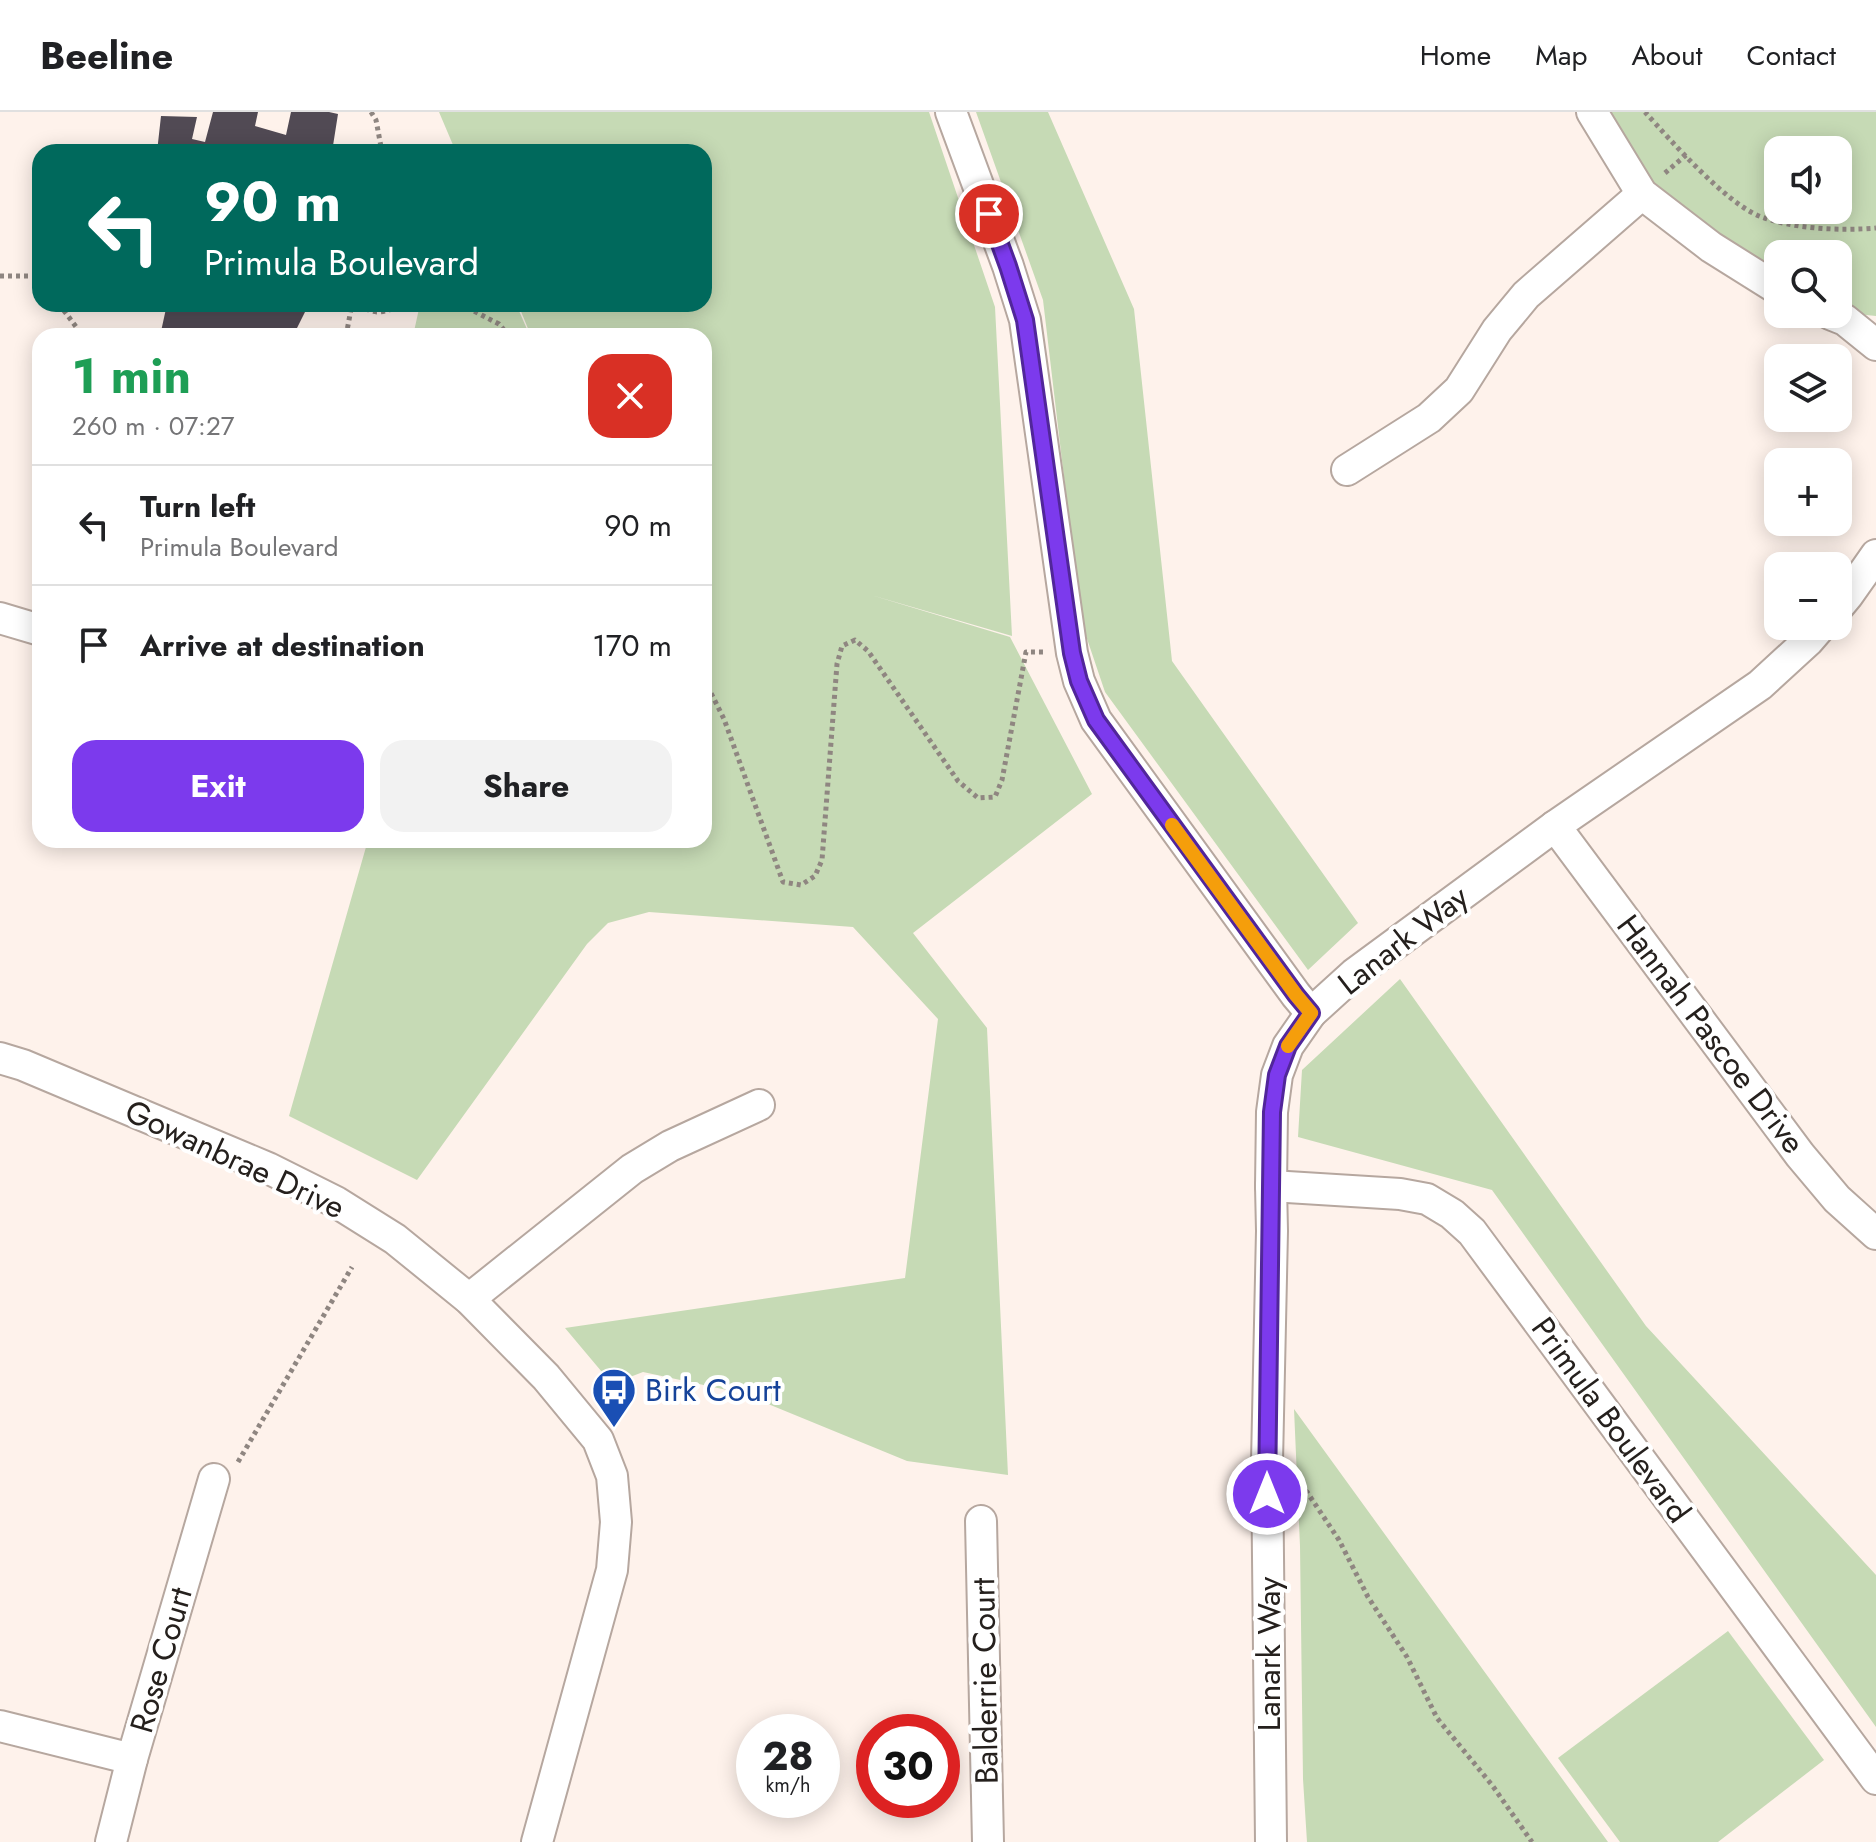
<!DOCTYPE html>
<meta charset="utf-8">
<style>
:root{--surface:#fff;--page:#f2f2f2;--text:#202124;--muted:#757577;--line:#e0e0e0;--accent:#7c3aed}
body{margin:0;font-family:Jost,sans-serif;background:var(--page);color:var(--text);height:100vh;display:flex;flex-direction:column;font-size:30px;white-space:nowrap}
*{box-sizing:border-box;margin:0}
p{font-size:26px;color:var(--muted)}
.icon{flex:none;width:44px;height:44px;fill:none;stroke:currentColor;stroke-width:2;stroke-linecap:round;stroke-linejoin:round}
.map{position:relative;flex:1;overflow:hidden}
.drawer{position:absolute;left:32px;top:216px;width:680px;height:520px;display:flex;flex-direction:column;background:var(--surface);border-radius:24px;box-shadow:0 4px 20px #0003}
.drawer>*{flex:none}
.hud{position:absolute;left:32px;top:32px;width:680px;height:168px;border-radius:24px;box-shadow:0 4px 20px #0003;background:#00695c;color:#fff;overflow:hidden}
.buttons{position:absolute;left:1764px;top:24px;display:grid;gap:16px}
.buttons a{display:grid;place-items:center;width:88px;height:88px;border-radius:16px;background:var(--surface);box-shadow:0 4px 20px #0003;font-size:40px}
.speed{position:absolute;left:736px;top:1602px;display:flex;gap:16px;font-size:40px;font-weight:700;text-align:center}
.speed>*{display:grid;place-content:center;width:104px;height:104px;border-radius:50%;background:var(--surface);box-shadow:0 4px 20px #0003;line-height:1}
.speed small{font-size:20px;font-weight:400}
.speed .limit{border:12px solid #d22;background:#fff;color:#111}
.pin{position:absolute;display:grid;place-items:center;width:68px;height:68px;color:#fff;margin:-34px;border:4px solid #fff;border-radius:50%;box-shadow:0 2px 8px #0007}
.me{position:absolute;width:88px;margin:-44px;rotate:0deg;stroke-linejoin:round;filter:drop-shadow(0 0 6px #0008)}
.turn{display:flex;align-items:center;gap:28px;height:168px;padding:0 40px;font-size:36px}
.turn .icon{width:104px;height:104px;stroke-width:2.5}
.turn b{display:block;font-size:56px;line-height:68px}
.round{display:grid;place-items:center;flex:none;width:84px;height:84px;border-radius:24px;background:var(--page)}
.overview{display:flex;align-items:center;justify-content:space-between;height:136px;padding:0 40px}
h1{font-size:48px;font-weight:700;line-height:60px;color:#1e9e55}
.primary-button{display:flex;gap:16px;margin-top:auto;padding:16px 40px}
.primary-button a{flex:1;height:92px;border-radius:24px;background:var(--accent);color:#fff;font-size:32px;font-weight:700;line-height:92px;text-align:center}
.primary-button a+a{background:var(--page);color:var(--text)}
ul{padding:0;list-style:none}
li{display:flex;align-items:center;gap:24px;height:120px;padding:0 40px;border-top:2px solid var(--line)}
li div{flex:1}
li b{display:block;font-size:30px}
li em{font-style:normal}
header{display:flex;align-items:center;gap:48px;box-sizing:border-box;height:112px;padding:0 40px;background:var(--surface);border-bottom:2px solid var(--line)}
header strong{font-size:38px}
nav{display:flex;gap:44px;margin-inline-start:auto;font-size:28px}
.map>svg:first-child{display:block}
</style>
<header>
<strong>Beeline</strong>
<nav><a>Home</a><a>Map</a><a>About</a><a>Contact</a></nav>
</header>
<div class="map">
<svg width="1876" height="1730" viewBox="0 0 1876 1730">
<rect width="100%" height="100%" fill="#fef2eb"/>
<!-- green -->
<g fill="#c6dab5" fill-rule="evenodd">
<path d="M439,0H929L995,195L1012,524L871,483L1010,525L1092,682L913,821L987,916L1008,1363L907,1349L741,1281L643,1260L612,1272L565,1216L905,1166L938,907L853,815L649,800L608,811L587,832L417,1068L289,1004L368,728H704V224H531L518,192H704V40H456Z"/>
<path d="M976,0H1048L1134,197L1172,549L1358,811L1308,858L1105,580L1081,509L1043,188Z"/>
<path d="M1601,0H1876V204L1838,200V142H1778V168L1737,145L1638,60ZM1778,38H1838V98H1778Z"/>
<path d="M420,192H516L530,224H413Z"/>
<path d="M1400,867L1646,1214L1876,1463V1615L1492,1078L1298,1025L1302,958Z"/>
<path d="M1294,1297L1608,1730H1307L1303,1667L1300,1434Z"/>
<path d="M1728,1519L1824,1648L1718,1730H1620L1558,1646Z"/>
</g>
<!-- building -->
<g fill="#514a54">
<path d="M213,0H258L255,14L286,23L291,0H329L338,2L332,40H157L161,4L197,5L192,27L205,30Z"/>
<path d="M167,192H309L293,224H160Z"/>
</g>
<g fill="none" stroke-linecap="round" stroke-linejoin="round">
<!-- street casing -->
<g stroke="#b6a79f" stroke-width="34">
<g id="street">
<path d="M951,0L1008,154L1025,208L1072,541L1079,569L1096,608L1296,883L1311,901"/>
<path d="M1592,0L1642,82L1711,135L1778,177"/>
<path d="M1830,202L1845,208L1876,233"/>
<path d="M1347,358L1429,306L1459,278L1497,218L1526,183L1642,82"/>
<path d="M1838,495L1848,483L1876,443"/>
<path d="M0,506L40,518"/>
<path d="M1555,714L1800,1043L1837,1087L1876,1122"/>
<path d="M0,946L23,953L268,1056L336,1090L395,1127L469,1187L546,1265L598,1328L612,1364L616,1410L612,1458L537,1730"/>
<path d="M1271,1074L1400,1082L1427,1087L1452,1102L1472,1120L1876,1667"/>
<path d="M469,1187L632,1057L670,1034L759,993"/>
<path d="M981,1409L988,1730"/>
<path d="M0,1614L132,1647"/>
<path d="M111,1730L132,1647L214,1367"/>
<path d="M1271,1730L1267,1350L1272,1119L1271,1074L1272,1000L1277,963L1288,934L1311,901L1354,862L1555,714L1760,573L1808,529L1821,514"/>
</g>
</g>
<!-- path -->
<g stroke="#8f8681" stroke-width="5" stroke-dasharray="4 4" stroke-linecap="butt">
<path d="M371,0L376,8L382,40"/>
<path d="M1645,0C1671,29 1725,90 1759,104C1792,117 1841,119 1876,116"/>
<path d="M1665,61L1686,43"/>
<path d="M0,164H39L40,166"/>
<path d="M59,192L83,224"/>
<path d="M359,192C373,204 386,201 402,192"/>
<path d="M460,192L499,212L509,224"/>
<path d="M346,224L352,192"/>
<path d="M704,567L724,607L783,770L801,773L815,764L822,748L837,552L842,534L855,528L868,539L958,669L978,686L995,685L1002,668L1026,540H1043"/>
<path d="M238,1350L352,1155"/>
<path d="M1299,1374L1307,1380L1339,1428L1368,1485L1407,1545L1437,1606L1492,1673L1532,1730"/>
</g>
<!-- street -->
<use href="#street" stroke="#fff" stroke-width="30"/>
</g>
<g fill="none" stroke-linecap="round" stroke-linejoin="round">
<!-- route casing -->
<g stroke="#51269a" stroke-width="20">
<path id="route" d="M989,102L1008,154L1025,208L1072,541L1079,569L1096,608L1296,883L1311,901L1288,934L1277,963L1272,1000L1267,1382"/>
</g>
<!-- route -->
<use href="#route" stroke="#7c3aed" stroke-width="14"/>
<!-- slow -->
<path stroke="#f59e0b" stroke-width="14" d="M1172,713L1296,883L1311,901L1288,934"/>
</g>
<!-- icons -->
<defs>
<g id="bus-pin" transform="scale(2.3)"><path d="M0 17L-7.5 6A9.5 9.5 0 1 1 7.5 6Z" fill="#1a4fb4" stroke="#fff"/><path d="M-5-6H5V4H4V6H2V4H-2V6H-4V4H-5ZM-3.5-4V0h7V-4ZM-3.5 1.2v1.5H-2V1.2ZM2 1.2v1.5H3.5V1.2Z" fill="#fff"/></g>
</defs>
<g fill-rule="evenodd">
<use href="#bus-pin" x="614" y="1278"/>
</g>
<g text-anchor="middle" stroke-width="8" stroke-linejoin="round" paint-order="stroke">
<!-- street labels -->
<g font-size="32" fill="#25201d" stroke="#fff">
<text transform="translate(1403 828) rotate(-38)" y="11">Lanark Way</text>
<text transform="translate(1711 922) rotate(53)" y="11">Hannah Pascoe Drive</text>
<text transform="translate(235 1047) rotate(25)" y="11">Gowanbrae Drive</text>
<text transform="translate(1611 1308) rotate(54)" y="11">Primula Boulevard</text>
<text transform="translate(1269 1542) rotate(-90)" y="11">Lanark Way</text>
<text transform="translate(161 1548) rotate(-74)" y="11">Rose Court</text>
<text transform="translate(985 1569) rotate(-91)" y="11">Balderrie Court</text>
</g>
<!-- transit labels -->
<g font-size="32" fill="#164399" stroke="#fff" text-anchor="start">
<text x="645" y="1289">Birk Court</text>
</g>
</g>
</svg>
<div class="buttons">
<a><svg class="icon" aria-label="sound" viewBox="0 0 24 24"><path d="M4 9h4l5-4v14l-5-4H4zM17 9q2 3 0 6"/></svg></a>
<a><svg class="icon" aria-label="search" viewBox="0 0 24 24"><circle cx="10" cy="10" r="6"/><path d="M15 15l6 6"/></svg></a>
<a><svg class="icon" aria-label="layers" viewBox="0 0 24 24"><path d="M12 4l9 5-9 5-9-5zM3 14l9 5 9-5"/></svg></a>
<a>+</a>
<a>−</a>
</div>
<div class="speed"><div>28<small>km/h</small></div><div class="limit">30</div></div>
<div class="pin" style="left:989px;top:102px;background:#d93025"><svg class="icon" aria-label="arrive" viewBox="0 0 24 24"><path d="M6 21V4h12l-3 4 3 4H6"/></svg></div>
<svg class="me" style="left:1267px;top:1382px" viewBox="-20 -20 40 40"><circle r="17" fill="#7c3aed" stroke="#fff" stroke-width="3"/><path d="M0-11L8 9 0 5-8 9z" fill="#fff"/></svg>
<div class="hud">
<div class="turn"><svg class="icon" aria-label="left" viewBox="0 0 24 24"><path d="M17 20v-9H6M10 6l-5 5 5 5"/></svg><div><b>90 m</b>Primula Boulevard</div></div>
</div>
<section class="drawer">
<div class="overview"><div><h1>1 min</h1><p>260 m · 07:27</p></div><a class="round" style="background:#d93025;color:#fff"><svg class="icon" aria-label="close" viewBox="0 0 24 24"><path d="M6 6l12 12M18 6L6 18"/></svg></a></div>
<ul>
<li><svg class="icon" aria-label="left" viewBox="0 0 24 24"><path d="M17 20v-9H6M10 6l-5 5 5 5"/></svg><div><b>Turn left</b><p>Primula Boulevard</p></div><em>90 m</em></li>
<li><svg class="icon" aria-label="arrive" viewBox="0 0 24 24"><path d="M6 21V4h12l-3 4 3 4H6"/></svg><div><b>Arrive at destination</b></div><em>170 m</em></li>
</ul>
<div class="primary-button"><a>Exit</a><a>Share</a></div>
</section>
</div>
